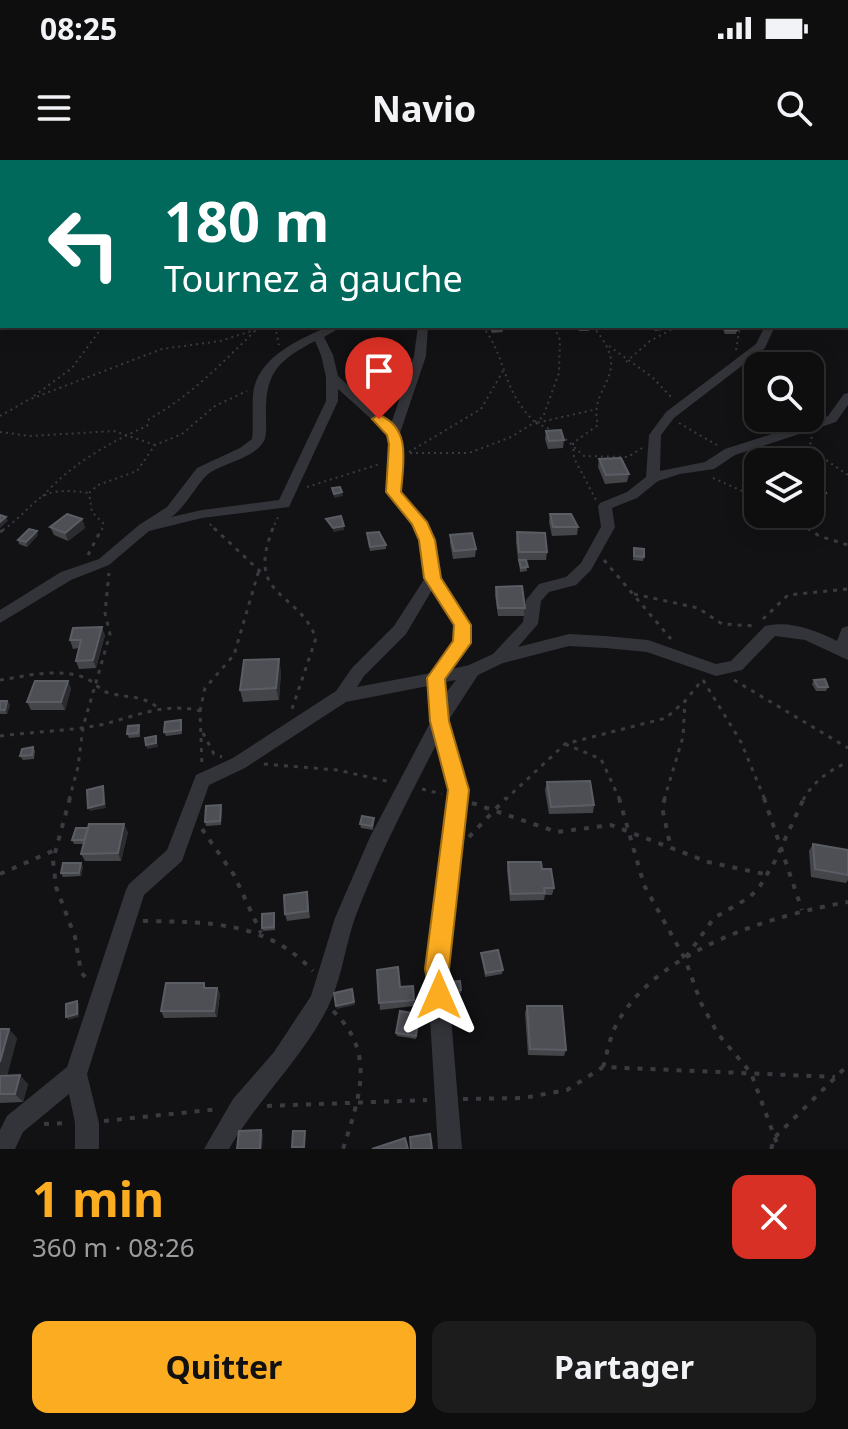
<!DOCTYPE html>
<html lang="fr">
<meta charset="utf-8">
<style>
:root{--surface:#0e0e0f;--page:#1c1c1d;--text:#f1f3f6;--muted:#9b9c9e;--line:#2e2e2f;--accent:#fcac21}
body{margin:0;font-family:"Noto Sans",sans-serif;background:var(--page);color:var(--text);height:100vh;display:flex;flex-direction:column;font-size:30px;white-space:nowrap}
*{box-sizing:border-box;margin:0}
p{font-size:26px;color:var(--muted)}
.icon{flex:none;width:44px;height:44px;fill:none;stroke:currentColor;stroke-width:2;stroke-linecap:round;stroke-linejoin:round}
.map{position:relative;height:989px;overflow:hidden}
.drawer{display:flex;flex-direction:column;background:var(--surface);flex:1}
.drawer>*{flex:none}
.top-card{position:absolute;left:0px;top:0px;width:848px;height:168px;box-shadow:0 4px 20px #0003,0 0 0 2px var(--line);background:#00695c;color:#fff;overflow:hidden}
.buttons{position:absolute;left:744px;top:192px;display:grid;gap:16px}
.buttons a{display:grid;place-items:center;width:80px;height:80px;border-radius:16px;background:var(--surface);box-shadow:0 4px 20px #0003,0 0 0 2px var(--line);font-size:40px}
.pin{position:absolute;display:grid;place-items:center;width:68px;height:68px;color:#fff;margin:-82px -34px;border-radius:50% 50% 50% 0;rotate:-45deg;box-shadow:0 0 8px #0007}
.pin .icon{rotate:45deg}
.me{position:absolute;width:88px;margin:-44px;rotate:0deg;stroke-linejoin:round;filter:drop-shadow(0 0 6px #0008)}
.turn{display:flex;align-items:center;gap:28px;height:168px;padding:0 32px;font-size:36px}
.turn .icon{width:104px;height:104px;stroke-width:2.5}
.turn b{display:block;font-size:56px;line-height:68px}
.round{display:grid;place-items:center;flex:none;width:84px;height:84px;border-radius:16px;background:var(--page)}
.head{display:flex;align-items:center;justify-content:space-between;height:136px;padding:0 32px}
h1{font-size:48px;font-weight:700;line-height:60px;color:var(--accent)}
.action{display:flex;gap:16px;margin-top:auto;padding:16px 32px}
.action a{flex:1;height:92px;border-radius:16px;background:var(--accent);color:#111;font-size:32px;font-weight:700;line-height:92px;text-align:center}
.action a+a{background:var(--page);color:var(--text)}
.status{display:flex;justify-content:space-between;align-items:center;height:56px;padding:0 40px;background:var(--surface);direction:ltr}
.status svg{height:22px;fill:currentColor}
header{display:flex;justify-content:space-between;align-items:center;height:104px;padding:0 32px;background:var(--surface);font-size:36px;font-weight:700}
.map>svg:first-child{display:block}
</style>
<div class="status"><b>08:25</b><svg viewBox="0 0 49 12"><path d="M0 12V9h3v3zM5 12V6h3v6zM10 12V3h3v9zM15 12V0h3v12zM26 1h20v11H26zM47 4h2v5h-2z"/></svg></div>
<header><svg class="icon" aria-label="menu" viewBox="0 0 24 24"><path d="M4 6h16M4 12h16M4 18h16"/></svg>Navio<svg class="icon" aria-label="search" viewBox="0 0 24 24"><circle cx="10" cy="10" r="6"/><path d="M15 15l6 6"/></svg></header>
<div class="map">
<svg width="848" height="989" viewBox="0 0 848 989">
<rect width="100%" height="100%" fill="#121214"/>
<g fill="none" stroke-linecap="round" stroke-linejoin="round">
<!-- path-far2 -->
<g stroke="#393b40" stroke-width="2" stroke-dasharray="2 4" stroke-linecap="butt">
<path d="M132,2L135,0"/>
<path d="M216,2L221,0"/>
<path d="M275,166L279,185"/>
<path d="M482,166C507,196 501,231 536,263L593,250"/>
<path d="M592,166C637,216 587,224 598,265L573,283L574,298L596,340"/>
<path d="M742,166L753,171"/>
<path d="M609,186L652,217L673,239"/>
<path d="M736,190L740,166"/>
<path d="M626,202L650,181L678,166"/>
<path d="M34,236L72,208L103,166"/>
<path d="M0,256L28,240L162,189L220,181L267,166"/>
<path d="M536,263L554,271"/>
<path d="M679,263L717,285"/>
<path d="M0,272L30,276L114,271L155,285"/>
<path d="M561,275L584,296L628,297L642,288"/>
<path d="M812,277L810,283L826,300L848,315"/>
<path d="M409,292L481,249L503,211"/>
<path d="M410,293H469L511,277L543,257L559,213L560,180L554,166"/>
<path d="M749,299L758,302"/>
<path d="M713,318L758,338"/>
<path d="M307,327L380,304"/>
<path d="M43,336C70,305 110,282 147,266L149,259C191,236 223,202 257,169"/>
<path d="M787,354L810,370"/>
<path d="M210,364L215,370"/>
<path d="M3,370C42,342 34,325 89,333"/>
<path d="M102,370L103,363L92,352L89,333L98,325L137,311L155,285L182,274L215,246L247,231"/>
<path d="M272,370L279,355"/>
</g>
<!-- path-far1 -->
<g stroke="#393b40" stroke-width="3" stroke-dasharray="4 6" stroke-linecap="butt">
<path d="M214,368L265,416"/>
<path d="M273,368C245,439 297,429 316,478L291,552"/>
<path d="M807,368L819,376L848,385"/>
<path d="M0,372L6,368"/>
<path d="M88,395L102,368"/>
<path d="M604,400L671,479"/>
<path d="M634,434L698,448L722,464L755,466"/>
<path d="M763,459L788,435L848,429"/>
<path d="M0,520C26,516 57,508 83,517C93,520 100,531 109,533C127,538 142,535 157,547"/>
<path d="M703,520L741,582L765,640"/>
<path d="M734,520L848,588"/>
<path d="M200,551L205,528L234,495L259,410"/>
<path d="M203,573L214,594L222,597"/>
<path d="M0,576C32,572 64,571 95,566C131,559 162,541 200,551L202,606"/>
<path d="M565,584L601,599L620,640"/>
<path d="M264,604L337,610L391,622"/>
<path d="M422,629L442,634"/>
<path d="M69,640L78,607L83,567L110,474L105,453L109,413"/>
<path d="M505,640L565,584L666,558L685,541"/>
<path d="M664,640L683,577L685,541L703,519"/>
<path d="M803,640C814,621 828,611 848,602"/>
</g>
<!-- path -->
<g stroke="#393b40" stroke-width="4" stroke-dasharray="5 8" stroke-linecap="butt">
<path d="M70,638L53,700L56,727L75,777L81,812L89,822"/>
<path d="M619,638L644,725L685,799L701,843L718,874L751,913L779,989"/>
<path d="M665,638L662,647L671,689"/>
<path d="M764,638L802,750"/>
<path d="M472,643L557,672L611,665L708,702L769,715"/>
<path d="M202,669L234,715L261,773"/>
<path d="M469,677L506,638"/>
<path d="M0,714L55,690"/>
<path d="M143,761C208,762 266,761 313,811"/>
<path d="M686,797L714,758L750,737L760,726L775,701L804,638"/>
<path d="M333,851C377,893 359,938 343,989"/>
<path d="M603,907C608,891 610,874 619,860C660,789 773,755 848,742"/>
<path d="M463,939L523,938L567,930L603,907L835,917"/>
<path d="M267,946L427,940"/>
<path d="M104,961L219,949"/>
<path d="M44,964L68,963"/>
<path d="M771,989L775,977L848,905"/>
</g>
<!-- minor -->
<g fill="#333439" fill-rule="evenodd">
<path d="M846,31L848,32V39L846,38Z"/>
<rect x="0" y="69" width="2" height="6"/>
<path d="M329,166H343L324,177L333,195L338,216L391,264L414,196L418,166H428L426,196L400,273L402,284L400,331L426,362L434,380L439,418L471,465L470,483L452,509L469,505L493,494L523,462L526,440L539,424L566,417L581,403L601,367L598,346L600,343L627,332L646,317L649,275L666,252L756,184L765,166H775L765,188L674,258L661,275L660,311L705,302L725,289L828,256L844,234L848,233V245L836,262L735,295L714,309L680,314L658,321L637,338L612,348L615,367L591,410L576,425L549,432L541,441L538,464L518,487L569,474L605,476L648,480L716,504L731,501L765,466C789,460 816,470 837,481L842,468L848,466V500L805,480L775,476L742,510L716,516L647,492L605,488L569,486L503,503L478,515L448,561L468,630L447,809L462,989H438L427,809L450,630L437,583C408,639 379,695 356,755C345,785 342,820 327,849C301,900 258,939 229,989H204L233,939L274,892L311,836L335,758L370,677L431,561L428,526L346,542L245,608L209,625L182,701L144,735L87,914L99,963V989H75V963L69,934L23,972L15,989H0V970L7,956L67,907L126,730L129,724L167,690L196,615L233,598L336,531L352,508L394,466L425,418L420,380L413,364L386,332L388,274L338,229V241L289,347L202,358L149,371L109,405L71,420L0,463V450L61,412L99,399L139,365L167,347L197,308L240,288L252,279C254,262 251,244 254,228C262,194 303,178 329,166ZM315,181L321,195L326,217V241L279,340L202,350L171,357C187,347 199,319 211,312C227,302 254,298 264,281C267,275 266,263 266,257C265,213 277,201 315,181ZM432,430C461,475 463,469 431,513L357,527L364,516L406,474ZM456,520L445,534V522Z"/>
</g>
</g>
<!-- wall -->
<g fill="#434549">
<path d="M489,166H502L503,172L492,173Z"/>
<path d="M576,166H589V171H579Z"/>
<path d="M652,166H672L671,169L655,171Z"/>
<path d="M721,166H736L737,170L736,174H725Z"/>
<path d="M546,271L564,280L563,288L548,289L545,279Z"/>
<path d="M599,299L629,314L627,322L605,324L598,307Z"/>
<path d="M810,316L826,333L823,341L810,342Z"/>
<path d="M550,354L578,367L577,375L552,376L549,362Z"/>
<path d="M82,359L85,368L68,381L54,375L50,367Z"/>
<path d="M517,372L547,392L546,400H526L527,411L520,412L519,400H522H518L516,381Z"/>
<path d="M367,373L386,385V389L370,391Z"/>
<path d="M38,375L27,387L19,384L18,380Z"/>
<path d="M450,375L476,389L475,397L453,399L450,383Z"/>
<path d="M634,388L644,397L643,401L633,400Z"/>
<path d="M496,427L525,448L524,456H498L495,435Z"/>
<path d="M105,475L96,508L79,509L76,501L79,488L73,489L70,480Z"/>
<path d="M281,511L279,540L243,542L240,530Z"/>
<path d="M814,520L828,527L826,531H816L812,524Z"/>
<path d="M68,521L71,529L65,550H31L27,542Z"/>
<path d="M0,541H7L10,545L7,554H0Z"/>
<path d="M181,560L182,574L166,576L164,572Z"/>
<path d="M139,565L140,569V577L129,578L127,574Z"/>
<path d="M33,587L35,591L34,599L23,600L20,596Z"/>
<path d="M547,622L594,645L593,653L549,654L545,630Z"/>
<path d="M222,649L221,665L206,666L205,662Z"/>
<path d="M374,661L373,670L361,668L360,664Z"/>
<path d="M128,672L121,701H85L81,694L84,684H74L72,680Z"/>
<path d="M813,684L848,690V720L846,723L811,717L809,691Z"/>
<path d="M508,702L542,709L554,728L552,735H545L544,740L510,741L507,710Z"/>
<path d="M83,706L81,716L63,717L61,713Z"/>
<path d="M307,732L310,758L287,761L285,754Z"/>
<path d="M275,756V770L263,771L262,768Z"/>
<path d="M481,793L503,810L502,814L485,817Z"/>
<path d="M377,810L400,827L414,840V846L380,850Z"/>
<path d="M448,822L461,830V833L449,834Z"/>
<path d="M207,828H217L220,834L217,857L164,858L161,851Z"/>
<path d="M527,846L566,890L564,896L528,895L525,853Z"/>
<path d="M412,861L418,862L416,879L397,876L396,873Z"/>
<path d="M0,869L17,878L7,915L28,924L23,942L0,943Z"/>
</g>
<!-- shaded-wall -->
<g fill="#2b2c2f">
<path d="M342,332L343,336L334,338V334Z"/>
<path d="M6,357L8,361L0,368V362Z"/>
<path d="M82,359L85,368L68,381L65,373Z"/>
<path d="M344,366V370L333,372V368Z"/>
<path d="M37,371L38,375L27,387L26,382Z"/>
<path d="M102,467L105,475L96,508L93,500Z"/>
<path d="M279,499L281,511L279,540L276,528Z"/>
<path d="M68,521L71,529L65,550L61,542Z"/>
<path d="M7,541L10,545L7,554L5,550Z"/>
<path d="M156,576L158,587L147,589L146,585Z"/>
<path d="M103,626L104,630L106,648L90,651L88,648Z"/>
<path d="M124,664L128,672L121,701L118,693Z"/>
<path d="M81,703L83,706L81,716L79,713Z"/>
<path d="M217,828L220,834L217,857L214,851Z"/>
<path d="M77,841L79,844V857L68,860L66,857Z"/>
<path d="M354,842L355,845L337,849L336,846Z"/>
<path d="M9,869L17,878L5,924L0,919V902Z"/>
<path d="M20,915L28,924L23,942L15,934Z"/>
<path d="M261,970L263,975L262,989H260Z"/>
</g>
<!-- building -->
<g fill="#4d4f55" stroke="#5b5d64" stroke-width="2">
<path d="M491,166H502L503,168L493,169Z"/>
<path d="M724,166H736L737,170H726Z"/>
<path d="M561,270L564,280L549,281L546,271Z"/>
<path d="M621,298L629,314L606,315L599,299Z"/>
<path d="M815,315L826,333L810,334V316Z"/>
<path d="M340,327L342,332L334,334L332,328Z"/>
<path d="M67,354L82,359L65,373L50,367Z"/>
<path d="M550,354H571L578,367H553Z"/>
<path d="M0,355L6,357L0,362Z"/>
<path d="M341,356L344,366L333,368L326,359Z"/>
<path d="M29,369L37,371L26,382L18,380Z"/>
<path d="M379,372L386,385L370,387L367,373Z"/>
<path d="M517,372L545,373L547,392H519Z"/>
<path d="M472,373L476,389L454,391L450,375Z"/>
<path d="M634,388L644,389V397L634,396Z"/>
<path d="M519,400H526L528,407L521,408Z"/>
<path d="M522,426L525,448H498L496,427Z"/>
<path d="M102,467L93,500L76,501L81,480H70L73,468Z"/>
<path d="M279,499L276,528L240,530L244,500Z"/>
<path d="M825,519L828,527H818L814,520Z"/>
<path d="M35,521H68L61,542H27Z"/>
<path d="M0,541H7L5,550H0Z"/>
<path d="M181,560V570L164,572L165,562Z"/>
<path d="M139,565L138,573L127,574L128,566Z"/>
<path d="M156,576V583L146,585L145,578Z"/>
<path d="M33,587L32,595L20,596L22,589Z"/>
<path d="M590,621L594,645L551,647L547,622Z"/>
<path d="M103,626L104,644L88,648L87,630Z"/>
<path d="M221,645L220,661L205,662L206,646Z"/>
<path d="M362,656L374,658L372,666L360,664Z"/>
<path d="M89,664H124L118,693L81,694Z"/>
<path d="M76,668H88L84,680H72Z"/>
<path d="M813,684L848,690V715L815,709Z"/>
<path d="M508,702H541L542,709H551L554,728H544L545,733L511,734Z"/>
<path d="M63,703H81L79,713H61Z"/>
<path d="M307,732L308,751L285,754L284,735Z"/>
<path d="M274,753V767L262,768V754Z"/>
<path d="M498,790L503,810L486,813L481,793Z"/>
<path d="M398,807L400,827L413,826L414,840L379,843L377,810Z"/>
<path d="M460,821L461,830L449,831L448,822Z"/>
<path d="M166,823H204V828H217L214,851H161Z"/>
<path d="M352,829L354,842L336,846L334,833Z"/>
<path d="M77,841V854L66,857V844Z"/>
<path d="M527,846H562L566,890L530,889Z"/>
<path d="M400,851L413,853L411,861L418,862L416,876L396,873Z"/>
<path d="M0,869H9L0,902Z"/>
<path d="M20,915L15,934H0V916Z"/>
<path d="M261,970L260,989H237L239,971Z"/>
<path d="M293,971H305L304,987H292Z"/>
<path d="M430,974L432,989H411L410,977Z"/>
<path d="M405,978L408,989H372Z"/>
</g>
<!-- route -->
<path fill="#fcac21" stroke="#a47015" stroke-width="2" d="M379,255C412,268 403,304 401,332L427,362L435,380L441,418L471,465V483L445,519L449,561L469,630L449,809L451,835L448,843L439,847L431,843L425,809L448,630L430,561L427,518L453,481L454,465L424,418L419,380L412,364L386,332L389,284L387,275L372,259Z"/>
</svg>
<div class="buttons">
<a><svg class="icon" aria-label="search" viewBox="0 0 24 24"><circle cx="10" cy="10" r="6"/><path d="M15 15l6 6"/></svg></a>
<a><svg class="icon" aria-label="layers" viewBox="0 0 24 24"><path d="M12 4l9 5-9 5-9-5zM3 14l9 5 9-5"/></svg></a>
</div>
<div class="pin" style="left:379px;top:259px;background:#d93025"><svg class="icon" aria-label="arrive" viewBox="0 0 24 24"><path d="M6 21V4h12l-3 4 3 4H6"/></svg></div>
<svg class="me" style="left:439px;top:835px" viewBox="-20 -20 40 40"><path d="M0-17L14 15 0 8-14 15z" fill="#fcac21" stroke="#fff" stroke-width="4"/></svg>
<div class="top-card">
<div class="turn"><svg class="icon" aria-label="left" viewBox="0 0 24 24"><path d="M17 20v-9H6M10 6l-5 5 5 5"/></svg><div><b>180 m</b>Tournez à gauche</div></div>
</div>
</div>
<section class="drawer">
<div class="head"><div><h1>1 min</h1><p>360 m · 08:26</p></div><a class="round" style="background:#d93025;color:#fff"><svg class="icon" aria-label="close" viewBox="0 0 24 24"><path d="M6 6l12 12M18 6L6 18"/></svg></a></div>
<div class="action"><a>Quitter</a><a>Partager</a></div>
</section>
